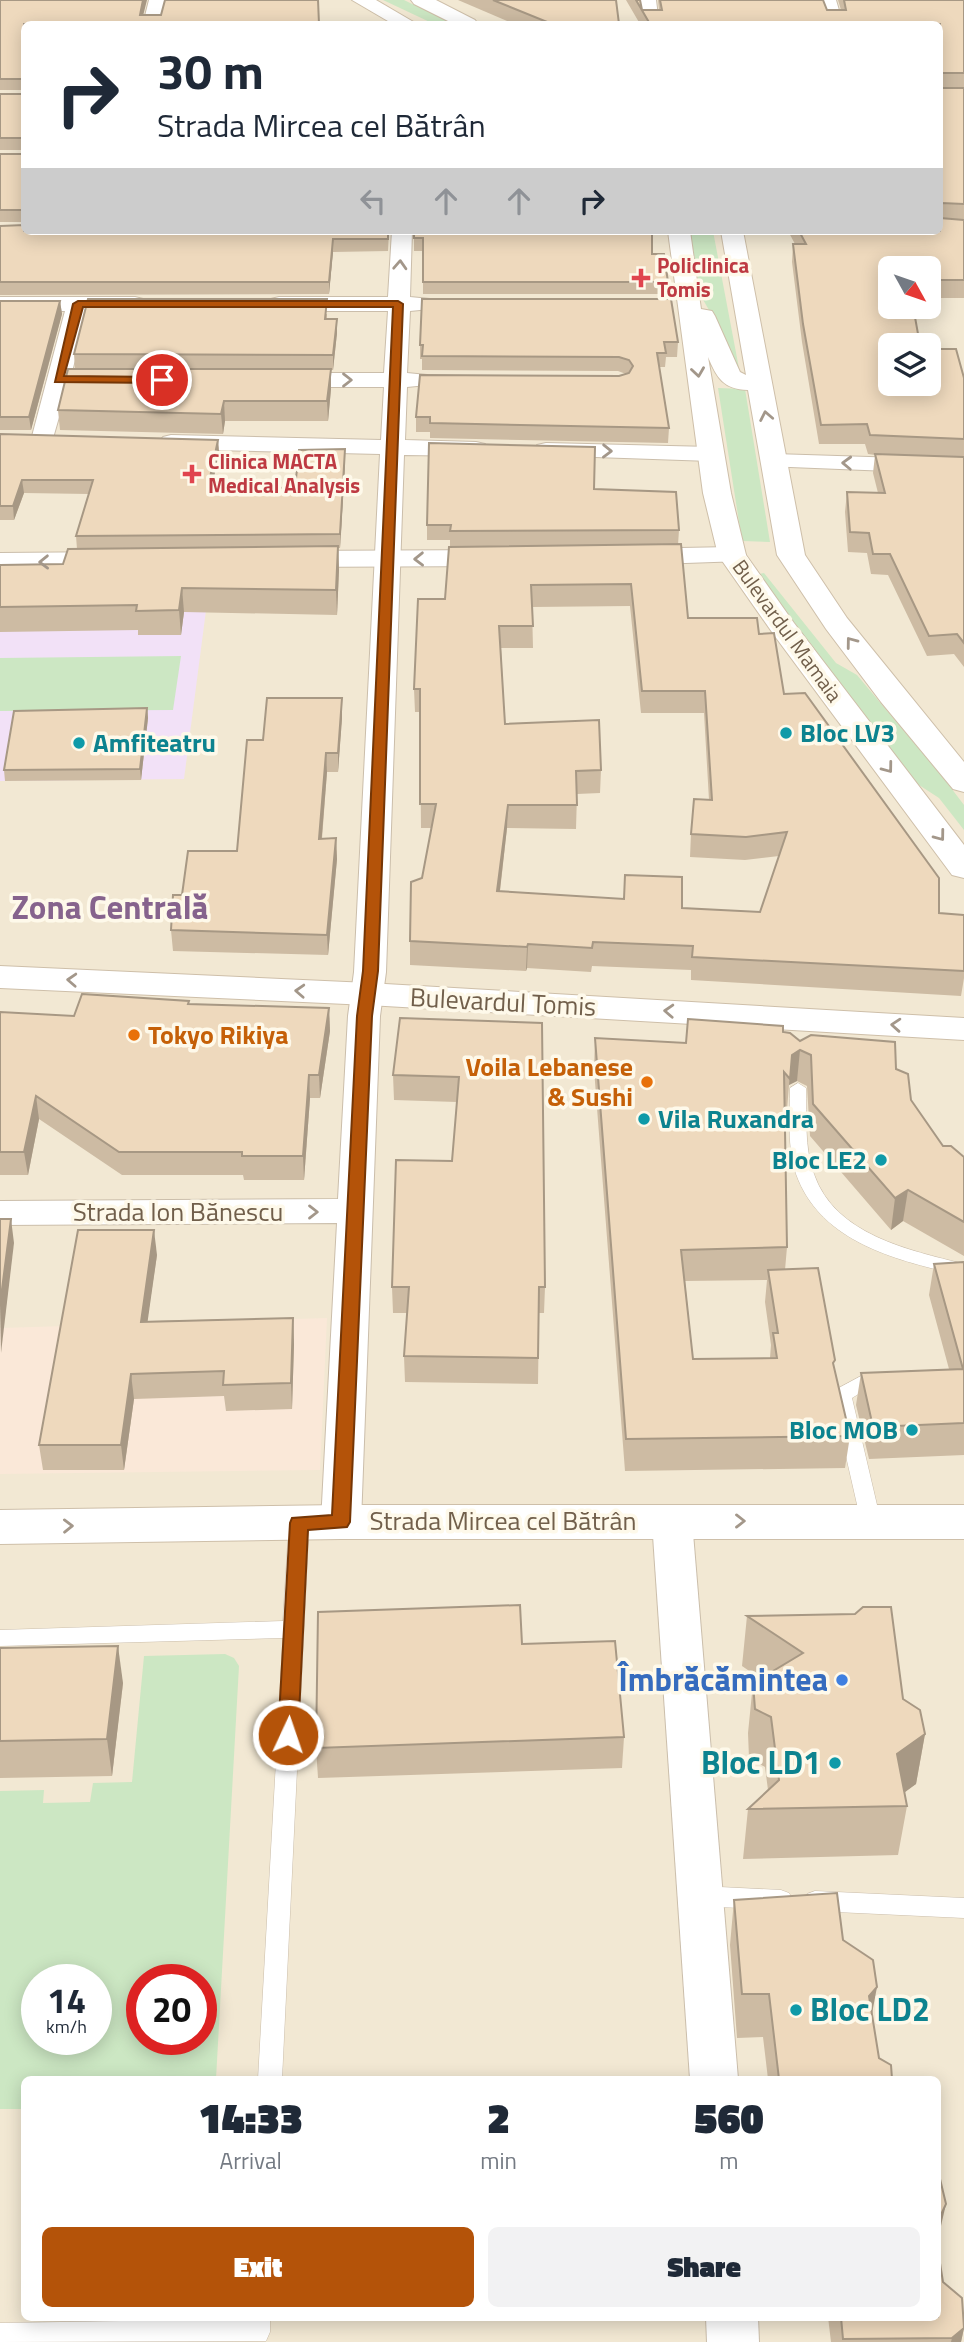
<!DOCTYPE html>
<meta charset="utf-8">
<style>
:root{--surface:#fff;--page:#f2f2f3;--text:#1f2937;--muted:#747a83;--accent:#b45309}
body{margin:0;font-family:"Titillium Web",sans-serif;background:var(--page);color:var(--text);height:100vh;display:flex;flex-direction:column;font-size:26px;white-space:nowrap}
*{box-sizing:border-box;margin:0}
p{font-size:23px;color:var(--muted)}
.icon{flex:none;width:38px;height:38px;fill:none;stroke:currentColor;stroke-width:2;stroke-linecap:round;stroke-linejoin:round}
.map{position:relative;flex:1;overflow:hidden}
.side{position:absolute;left:21px;top:2076px;width:920px;height:245px;display:flex;flex-direction:column;background:var(--surface);border-radius:10px;box-shadow:0 4px 18px #0003}
.side>*{flex:none}
.banner{position:absolute;left:21px;top:21px;width:922px;height:214px;border-radius:10px;box-shadow:0 4px 18px #0003;background:#fff;color:var(--text);overflow:hidden}
.needle{width:46px;rotate:130deg}
.controls{position:absolute;left:878px;top:256px;display:grid;gap:14px}
.controls a{display:grid;place-items:center;width:63px;height:63px;border-radius:10px;background:var(--surface);box-shadow:0 4px 18px #0003;font-size:35px}
.speed{position:absolute;left:21px;top:1964px;display:flex;gap:14px;font-size:35px;font-weight:700;text-align:center}
.speed>*{display:grid;place-content:center;width:91px;height:91px;border-radius:50%;background:var(--surface);box-shadow:0 4px 18px #0003;line-height:1}
.speed small{font-size:18px;font-weight:400}
.speed .limit{border:10px solid #d22;background:#fff;color:#111}
.pin{position:absolute;display:grid;place-items:center;width:60px;height:60px;color:#fff;margin:-30px;border:4px solid #fff;border-radius:50%;box-shadow:0 2px 7px #0007}
.me{position:absolute;width:77px;margin:-38px;rotate:3deg;stroke-linejoin:round;filter:drop-shadow(0 0 5px #0008)}
.turn{display:flex;align-items:center;gap:24px;height:147px;padding:0 21px;font-size:32px}
.turn .icon{width:91px;height:91px;stroke-width:2.5}
.turn b{display:block;font-size:49px;line-height:60px}
.lanes{display:flex;align-items:center;height:66px;padding:0 21px;background:#0003;justify-content:center;gap:35px;direction:ltr}
.lanes .off{opacity:.35}
.eta{display:flex;justify-content:space-evenly;align-items:center;height:119px;text-align:center}
.eta b{font-size:42px;font-weight:800;line-height:49px}
.cta{display:flex;gap:14px;margin-top:auto;padding:14px 21px}
.cta a{flex:1;height:80px;border-radius:10px;background:var(--accent);color:#fff;font-size:28px;font-weight:800;line-height:80px;text-align:center}
.cta a+a{background:var(--page);color:var(--text)}
.map>svg:first-child{display:block}
</style>
<div class="map">
<svg width="964" height="2342" viewBox="0 0 964 2342">
<rect width="100%" height="100%" fill="#faf5e4"/>
<!-- residential -->
<path fill="#f2e8d3" fill-rule="evenodd" d="M0,0H964V2342H0ZM24,24H940V231H24ZM891,268H929V306H891ZM891,345H929V383H891ZM37,1979H96V2039H37ZM142,1979H201V2039H142ZM24,2079H938V2317H24Z"/>
<!-- commercial -->
<path fill="#fae8d8" d="M327,1318L320,1470L0,1474V1328Z"/>
<!-- education -->
<path fill="#f2e1f7" d="M211,572L184,779L0,781V574Z"/>
<!-- green -->
<g fill="#cce7c3" fill-rule="evenodd">
<path d="M383,0H404L453,24H434Z"/>
<path d="M690,231H713L741,379L722,333L701,296Z"/>
<path d="M718,388L745,389L770,542L742,541Z"/>
<path d="M764,573L836,663L857,675L945,780L964,805V830L939,798L899,772L759,574Z"/>
<path d="M181,656L173,710L0,711V658Z"/>
<path d="M225,1654L234,1658L239,1666L216,2079H24V2109H0V1791L44,1790L43,1803L90,1802L93,1783L132,1782L144,1656ZM96,1979V2039H37V1979ZM201,1979V2039H142V1979Z"/>
</g>
<g fill="none" stroke-linecap="round" stroke-linejoin="round">
<!-- service casing -->
<g stroke="#cbbeab" stroke-width="1">
<g id="service">
<path d="M798,1083L806,1088C807,1116 804,1147 814,1174C835,1235 909,1250 964,1264V1276C900,1261 821,1244 796,1174C787,1147 790,1116 790,1088Z"/>
<path d="M861,1376L890,1378L893,1383L890,1388L865,1390L852,1398L881,1522L878,1527L871,1530L864,1527L861,1522L832,1395L835,1390Z"/>
<path d="M299,1515L306,1518L309,1523L282,2079H258L283,1638L0,1646V1630L283,1621L289,1523L292,1518Z"/>
<path d="M700,1886L781,1890L789,1893L793,1900L789,1907L781,1910L700,1906L692,1903L689,1896L692,1889Z"/>
<path d="M815,1891L964,1898V1918L815,1911L807,1908L803,1901L807,1894Z"/>
<path d="M244,2317H270V2332L266,2341L0,2342V2323L244,2319Z"/>
</g>
</g>
<!-- minor casing -->
<g stroke="#cbbeab" stroke-width="2">
<g id="minor">
<path d="M149,0H167L160,24H143Z"/>
<path d="M638,0H656L659,24H643Z"/>
<path d="M818,0H836L843,24H827Z"/>
<path d="M392,231H412L410,297L430,299L433,304L430,309L410,311L407,373L427,375L431,380L427,385L407,387L405,440L476,442L485,444L488,449L485,454L476,456L404,455L386,972L380,1016L361,1522L355,1533L341,1537L327,1533L321,1522L337,1223L0,1225V1201L338,1199L348,1016L354,972L380,454L171,449L163,447L159,442L163,437L171,435L381,440L384,387H282L274,385L270,380L274,375L282,373H384L388,311H279L271,309L268,304L271,299L279,297H388Z"/>
<path d="M0,297H135L143,299L146,304L143,309L87,311L72,372L122,375L126,380L122,385L68,386L51,445L43,447L35,445L31,440L65,311H0Z"/>
<path d="M546,443L711,447L720,449L723,454L720,459L711,461L537,455L534,450L537,445Z"/>
<path d="M774,454L964,460V474L765,466L762,461L765,456Z"/>
<path d="M672,1506L686,1510L692,1521L738,2079H690L652,1521L658,1510Z"/>
<path d="M706,2317H758L759,2342H707Z"/>
</g>
</g>
<!-- tertiary casing -->
<g stroke="#cbbeab" stroke-width="2">
<g id="tertiary">
<path d="M732,547L742,549L746,555L742,561L629,565L619,563L615,557L619,551L629,549Z"/>
<path d="M499,550L509,552L513,558L509,564L499,566L286,567L276,565L272,559L276,553L286,551Z"/>
<path d="M117,552L127,555L131,561L127,567L117,570L0,571V553Z"/>
</g>
</g>
<!-- secondary casing -->
<g stroke="#cebfa9" stroke-width="2">
<g id="secondary">
<path d="M352,0H376L417,24H393Z"/>
<path d="M411,0H436L475,20L478,24H454L414,4Z"/>
<path d="M668,231H690L701,309L712,311L715,316L740,372L746,375L721,231H743L805,555L847,618L964,762V792L953,789L881,702L826,629L777,555L748,390C723,389 717,378 708,357L731,493L746,555L794,623L964,845V878L952,875L774,635L718,555L703,493Z"/>
<path d="M0,966L368,983L964,1018V1040L368,1005L0,988Z"/>
<path d="M341,1505H964V1539H341L0,1544V1510Z"/>
</g>
</g>
<!-- service -->
<use href="#service" fill="#fff" fill-rule="evenodd"/>
<!-- minor -->
<use href="#minor" fill="#fff" fill-rule="evenodd"/>
<!-- tertiary -->
<use href="#tertiary" fill="#fff" fill-rule="evenodd"/>
<!-- secondary -->
<use href="#secondary" fill="#fff" fill-rule="evenodd"/>
</g>
<!-- wall -->
<g fill="#cdbba3" fill-rule="evenodd">
<path d="M0,0L143,15L24,90H0Z"/>
<path d="M458,0H616L619,24H514Z"/>
<path d="M626,0H640L642,10H659L658,0H823L827,10H841L838,0H964V298H929V268H891V345L964,378V667L954,654L927,656L888,575L871,574L867,553L848,552L845,512L847,492L878,493L873,473L875,455L868,454L865,444H819L802,342L792,262L793,244H795L788,231H940V24H640Z"/>
<rect x="0" y="94" width="24" height="56"/>
<rect x="0" y="154" width="24" height="68"/>
<path d="M0,226L389,231L388,251L333,252L329,294L0,295Z"/>
<path d="M414,231L652,254L668,282L667,294H423V251H414Z"/>
<path d="M0,301H60L62,314L31,430H0Z"/>
<path d="M327,314V319H337V333L333,370H331V389L328,421H225L223,434L60,430L58,410L75,369L74,354Z"/>
<path d="M678,342L677,357H666L665,367H659L669,428L668,443L430,438V432H416V417L626,374L618,371L422,370V359H420V345Z"/>
<path d="M0,434L218,440L219,453L212,487L295,488L345,449V463L340,548H338L339,570L337,615L184,612L181,635H138V630L0,632V565L63,564L77,549L76,536L89,494L24,493L14,520H0Z"/>
<path d="M594,489L679,530L678,545L688,618L759,634L784,694L939,913L964,915V978L961,996L691,980V970L592,966L591,972L527,968L526,971L410,965V941L432,828H421L420,712H415L414,689L445,599L450,547V540H427V525ZM630,606L641,713H704L709,800L691,834L690,857L745,860L779,856L760,912L682,908L500,891L507,828L576,829L577,794L600,793L601,770L505,724L501,648H533L532,607Z"/>
<path d="M342,698V718L338,772H327L322,839L336,838L337,859L328,955L173,951L171,930L182,895L237,851L263,740Z"/>
<path d="M147,708L148,718L141,780L5,781L4,770Z"/>
<path d="M189,1005L329,1008L330,1031L320,1098H310L304,1180H244L243,1175H122L39,1119L28,1175H0V1012L74,1016Z"/>
<path d="M542,1023L545,1287L544,1313H539L538,1384L405,1382L404,1356L407,1313H393L392,1287L452,1161L457,1102L394,1100L393,1075Z"/>
<path d="M783,1032L800,1041L896,1069L911,1100L943,1146L964,1157V1256L903,1221L891,1230L810,1136L807,1086L797,1081L789,1085L787,1110L785,1107L787,1247L785,1270L834,1368L850,1436L845,1468L625,1471L594,1069L595,1038L686,1043ZM767,1280L765,1302L771,1345L770,1358L693,1359L685,1281Z"/>
<path d="M157,1255L147,1321L293,1318L294,1344L292,1409L226,1411L224,1396L134,1399L124,1470H43L39,1445Z"/>
<path d="M964,1262V1455L869,1459L856,1405L861,1373L949,1369L929,1295L934,1264Z"/>
<path d="M747,1616L903,1699L925,1734L916,1784L904,1792L907,1806L898,1855L743,1859L748,1809L768,1790L765,1767L749,1758L748,1733L753,1683L761,1679L742,1666Z"/>
<path d="M522,1644L624,1737L622,1768L318,1778L316,1748Z"/>
<path d="M0,1648L123,1683L112,1776L0,1778Z"/>
<path d="M734,1900L843,1940L872,2015L879,2058L892,2079H768L763,2037L737,2038L730,1945Z"/>
<path d="M943,2282L962,2298L964,2328L961,2342H831L828,2317H938Z"/>
</g>
<!-- shaded-wall -->
<g fill="#a79884">
<path d="M143,0H147L141,24L140,15Z"/>
<path d="M333,239V252L329,294V282Z"/>
<path d="M60,301L62,314L31,430L29,417Z"/>
<path d="M337,319V333L333,370V355Z"/>
<path d="M331,369V389L328,421L327,401Z"/>
<path d="M224,401L225,421L223,434L221,414Z"/>
<path d="M218,440L219,453L209,501L208,487Z"/>
<path d="M345,449V463L340,548V534Z"/>
<path d="M22,480L24,493L14,520L13,506Z"/>
<path d="M338,546L339,570L337,615L336,590Z"/>
<path d="M182,588L184,612L181,635L179,610Z"/>
<path d="M342,698V718L338,772V753Z"/>
<path d="M147,708L148,718L141,780L140,769Z"/>
<path d="M326,753L327,772L320,859L319,839Z"/>
<path d="M508,805L507,828L497,915V891Z"/>
<path d="M336,838L337,859L328,955L327,935Z"/>
<path d="M528,944L527,968L526,971L527,947Z"/>
<path d="M329,1008L330,1031L320,1098L319,1075Z"/>
<path d="M800,1050L797,1081L789,1085L792,1055Z"/>
<path d="M309,1075L310,1098L304,1180L303,1156Z"/>
<path d="M36,1096L39,1119L28,1175L24,1152Z"/>
<path d="M908,1190L903,1221L891,1230L895,1198Z"/>
<path d="M11,1219L14,1243L1,1353L0,1305Z"/>
<path d="M154,1230L157,1255L144,1347L141,1322Z"/>
<path d="M293,1318L294,1344L292,1409L291,1383Z"/>
<path d="M131,1374L134,1399L124,1470L121,1445Z"/>
<path d="M118,1646L123,1683L112,1776L107,1739Z"/>
<path d="M925,1734L916,1784L889,1804L897,1754Z"/>
<path d="M877,1987L869,2030V1996Z"/>
<path d="M946,2204L938,2239V2221Z"/>
<path d="M964,2328L961,2342H951L952,2338Z"/>
</g>
<!-- building -->
<g fill="#eed9bd" stroke="#a79884" stroke-width="2" fill-rule="evenodd">
<path d="M0,0H143L140,15H161L165,0H318L319,24H24V79H0Z"/>
<path d="M493,0H616L619,24H552Z"/>
<path d="M636,0H640L642,10H662L660,0H823L827,10H846L844,0H964V73H940V88H964V204L942,203L940,210V24H650Z"/>
<rect x="0" y="94" width="24" height="44"/>
<rect x="0" y="154" width="24" height="56"/>
<path d="M940,218L964,220V280H929V268H891V306H913L920,345H891V383H929V349H956L964,378V439L870,435L867,424L821,425L803,324L793,244H806L799,231H940Z"/>
<path d="M24,225V231H388V239H333L329,282H0V226Z"/>
<path d="M414,231H652V254H664L668,282H423V238H414Z"/>
<path d="M88,299H327L325,319H337L333,355L74,354Z"/>
<path d="M422,299H671L678,342H664L666,353H657L669,428L430,423V417H416L420,375L619,376L629,373L633,366L629,360L619,357L422,356L423,345H420Z"/>
<path d="M0,301H60L29,417H0Z"/>
<path d="M68,369H331L327,401H224L221,414L58,410Z"/>
<path d="M0,434L218,440L208,487L295,488L299,450L345,449L340,534L76,536L93,480H22L13,506H0Z"/>
<path d="M429,443L595,447L594,489L676,492L679,530L450,531L451,525H427Z"/>
<path d="M875,454L964,457V643L957,634L929,636L890,554H873L869,533L850,532L847,492L885,493Z"/>
<path d="M681,544L688,618H757L759,634L774,633L784,694L805,693L939,878V913L964,915V971L692,957L693,946L593,942L592,948L528,944L527,947L410,941L411,882L422,878L436,804H420V689H414L418,599H445L449,547ZM631,584L642,691H705L712,800L694,799L691,834L746,837L787,832L760,912L682,908V877L625,875L624,899L497,891L508,805H577L576,771L601,770L599,720L505,724L499,626H533L531,585Z"/>
<path d="M338,546L336,590L182,588L179,610L136,611L137,605L0,607V565L63,564L68,549Z"/>
<path d="M267,698H342L338,753H326L319,839L336,838L327,935L171,930L173,895H182L188,851H237L247,740H263Z"/>
<path d="M147,708L140,769L4,770L14,711Z"/>
<path d="M82,994L189,1001L188,1004L329,1008L319,1075H309L303,1156H242V1152H119L36,1096L24,1152H0V1012L74,1016Z"/>
<path d="M400,1018L542,1023L545,1287H539L538,1358L404,1356L409,1287H392L396,1160L452,1161L459,1077L393,1075Z"/>
<path d="M688,1019L783,1026V1032L790,1033L800,1041L811,1035L895,1042L896,1069L908,1074L911,1100L943,1146H951L964,1157V1222L908,1190L895,1198L813,1104L811,1055L800,1050L792,1055L790,1079L784,1072L787,1247L681,1250L693,1359L777,1358L773,1333H778L768,1270L818,1268L835,1360L833,1363L850,1436L626,1439L595,1038L686,1043Z"/>
<path d="M0,1219H11L0,1305Z"/>
<path d="M78,1230H154L141,1322L293,1318L291,1383L223,1385L224,1371L131,1374L121,1445H39Z"/>
<path d="M964,1262V1423L873,1427L861,1373L963,1369L934,1264Z"/>
<path d="M520,1605L522,1644L615,1641L624,1737L316,1748L318,1612Z"/>
<path d="M863,1607H891L903,1699L920,1710L925,1734L897,1754L907,1806L748,1809L779,1780L771,1717L755,1709L753,1683L803,1653L747,1616L855,1614Z"/>
<path d="M118,1646L107,1739L0,1741V1648Z"/>
<path d="M837,1893L843,1940L873,1960L877,1987L869,1996L879,2058L891,2065L892,2079H779L769,1994H742L734,1900Z"/>
<path d="M938,2178L940,2179L946,2204L938,2221Z"/>
<path d="M938,2251L943,2282L962,2298L964,2328L952,2338L843,2339L841,2317H938Z"/>
</g>
<!-- one-way arrows -->
<defs><path id="oneway-chevron" d="M-2-3.5L2.5 0L-2 3.5" fill="none" stroke-width="1.6" stroke-linecap="round" stroke-linejoin="round" transform="scale(1.75)"/></defs>
<g stroke="#a3978a">
<use href="#oneway-chevron" transform="translate(400 265) rotate(-87)"/>
<use href="#oneway-chevron" transform="translate(698 372) rotate(82)"/>
<use href="#oneway-chevron" transform="translate(347 380)"/>
<use href="#oneway-chevron" transform="translate(766 416) rotate(-101)"/>
<use href="#oneway-chevron" transform="translate(607 451) rotate(1)"/>
<use href="#oneway-chevron" transform="translate(847 463) rotate(-178)"/>
<use href="#oneway-chevron" transform="translate(419 559) rotate(179)"/>
<use href="#oneway-chevron" transform="translate(44 562) rotate(179)"/>
<use href="#oneway-chevron" transform="translate(851 642) rotate(-127)"/>
<use href="#oneway-chevron" transform="translate(888 768) rotate(53)"/>
<use href="#oneway-chevron" transform="translate(940 836) rotate(53)"/>
<use href="#oneway-chevron" transform="translate(72 980) rotate(-177)"/>
<use href="#oneway-chevron" transform="translate(300 991) rotate(-177)"/>
<use href="#oneway-chevron" transform="translate(669 1011) rotate(-177)"/>
<use href="#oneway-chevron" transform="translate(896 1025) rotate(-176)"/>
<use href="#oneway-chevron" transform="translate(313 1212)"/>
<use href="#oneway-chevron" transform="translate(740 1521)"/>
<use href="#oneway-chevron" transform="translate(68 1526) rotate(-1)"/>
</g>
<!-- route -->
<path fill="#b45309" stroke="#753606" stroke-width="2" d="M78,301H398L403,304L378,971L372,1016L350,1522L347,1527L308,1530L298,1735L295,1741L288,1743L281,1741L278,1735L290,1523L292,1518L332,1515L357,1016L363,971L393,307H83L64,376L162,377L167,380L162,383L55,382L73,304Z"/>
<!-- markers -->
<g fill="#e0444e" stroke="#fef9ea" stroke-width="2.5">
<path d="M637.5 267.5h7v7h7v7h-7v7h-7v-7h-7v-7h7z"/>
<path d="M188.5 463.5h7v7h7v7h-7v7h-7v-7h-7v-7h7z"/>
</g>
<g fill="#0f9aa8" stroke="#fef9ea" stroke-width="2.5">
<circle cx="786" cy="733" r="7"/>
<circle cx="79" cy="743" r="7"/>
<circle cx="644" cy="1119" r="7"/>
<circle cx="881" cy="1160" r="7"/>
<circle cx="912" cy="1430" r="7"/>
<circle cx="835" cy="1763" r="7"/>
<circle cx="796" cy="2010" r="7"/>
</g>
<g fill="#e8710a" stroke="#fef9ea" stroke-width="2.5">
<circle cx="134" cy="1035" r="7"/>
<circle cx="647" cy="1082" r="7"/>
</g>
<circle fill="#3f7fe0" stroke="#fef9ea" stroke-width="2.5" cx="842" cy="1680" r="7"/>
<g text-anchor="middle" stroke-width="7" stroke-linejoin="round" paint-order="stroke">
<!-- far-health labels -->
<g font-size="21" font-weight="bold" fill="#be3a42" stroke="#fef9ea" text-anchor="start">
<text x="657" y="273">Policlinica<tspan x="657" dy="24">Tomis</tspan></text>
<text x="208" y="469">Clinica MACTA<tspan x="208" dy="24">Medical Analysis</tspan></text>
</g>
<!-- far-street labels -->
<g font-size="21" fill="#715f4b" stroke="#fef9ea">
<text transform="translate(787 631) rotate(54)" y="7">Bulevardul Mamaia</text>
</g>
<!-- culture labels -->
<g font-size="26" font-weight="bold" fill="#0d838f" stroke="#fef9ea" text-anchor="start">
<text x="800" y="742">Bloc LV3</text>
<text x="93" y="752">Amfiteatru</text>
<text x="658" y="1128">Vila Ruxandra</text>
<text x="867" y="1169" text-anchor="end">Bloc LE2</text>
<text x="898" y="1439" text-anchor="end">Bloc MOB</text>
</g>
<!-- street labels -->
<g font-size="26" fill="#715f4b" stroke="#fef9ea">
<text transform="translate(503 1002) rotate(3)" y="9">Bulevardul Tomis</text>
<text x="178" y="1221">Strada Ion Bănescu</text>
<text x="503" y="1530">Strada Mircea cel Bătrân</text>
</g>
<!-- food labels -->
<g font-size="26" font-weight="bold" fill="#c56008" stroke="#fef9ea" text-anchor="start">
<text x="148" y="1044">Tokyo Rikiya</text>
<text x="633" y="1076" text-anchor="end">Voila Lebanese<tspan x="633" dy="30">&amp; Sushi</tspan></text>
</g>
<!-- near-shop labels -->
<g font-size="32" font-weight="bold" fill="#366cbe" stroke="#fef9ea" text-anchor="end">
<text x="828" y="1691">Îmbrăcămintea</text>
</g>
<!-- near-culture labels -->
<g font-size="32" font-weight="bold" fill="#0d838f" stroke="#fef9ea" text-anchor="end">
<text x="821" y="1774">Bloc LD1</text>
<text x="810" y="2021" text-anchor="start">Bloc LD2</text>
</g>
<!-- district labels -->
<g font-size="33" font-weight="bold" fill="#86638d" stroke="#fef9ea">
<text x="110" y="919">Zona Centrală</text>
</g>
</g>
</svg>
<div class="controls">
<a><svg class="needle" viewBox="-14 -14 28 28"><path d="M0-13l5 13h-10z" fill="#e53935"/><path d="M0 13l5-13h-10z" fill="#747a83"/></svg></a>
<a><svg class="icon" aria-label="layers" viewBox="0 0 24 24"><path d="M12 4l9 5-9 5-9-5zM3 14l9 5 9-5"/></svg></a>
</div>
<div class="speed"><div>14<small>km/h</small></div><div class="limit">20</div></div>
<div class="pin" style="left:162px;top:380px;background:#d93025"><svg class="icon" aria-label="arrive" viewBox="0 0 24 24"><path d="M6 21V4h12l-3 4 3 4H6"/></svg></div>
<svg class="me" style="left:288px;top:1735px" viewBox="-20 -20 40 40"><circle r="17" fill="#b45309" stroke="#fff" stroke-width="3"/><path d="M0-11L8 9 0 5-8 9z" fill="#fff"/></svg>
<div class="banner">
<div class="turn"><svg class="icon" aria-label="right" viewBox="0 0 24 24"><path d="M7 20v-9h11M14 6l5 5-5 5"/></svg><div><b>30 m</b>Strada Mircea cel Bătrân</div></div>
<div class="lanes"><svg class="icon off" aria-label="left" viewBox="0 0 24 24"><path d="M17 20v-9H6M10 6l-5 5 5 5"/></svg><svg class="icon off" aria-label="ahead" viewBox="0 0 24 24"><path d="M12 20V5M6 11l6-6 6 6"/></svg><svg class="icon off" aria-label="ahead" viewBox="0 0 24 24"><path d="M12 20V5M6 11l6-6 6 6"/></svg><svg class="icon" aria-label="right" viewBox="0 0 24 24"><path d="M7 20v-9h11M14 6l5 5-5 5"/></svg></div>
</div>
<section class="side">
<div class="eta">
<div><b>14:33</b><p>Arrival</p></div>
<div><b>2</b><p>min</p></div>
<div><b>560</b><p>m</p></div>
</div>
<div class="cta"><a>Exit</a><a>Share</a></div>
</section>
</div>
